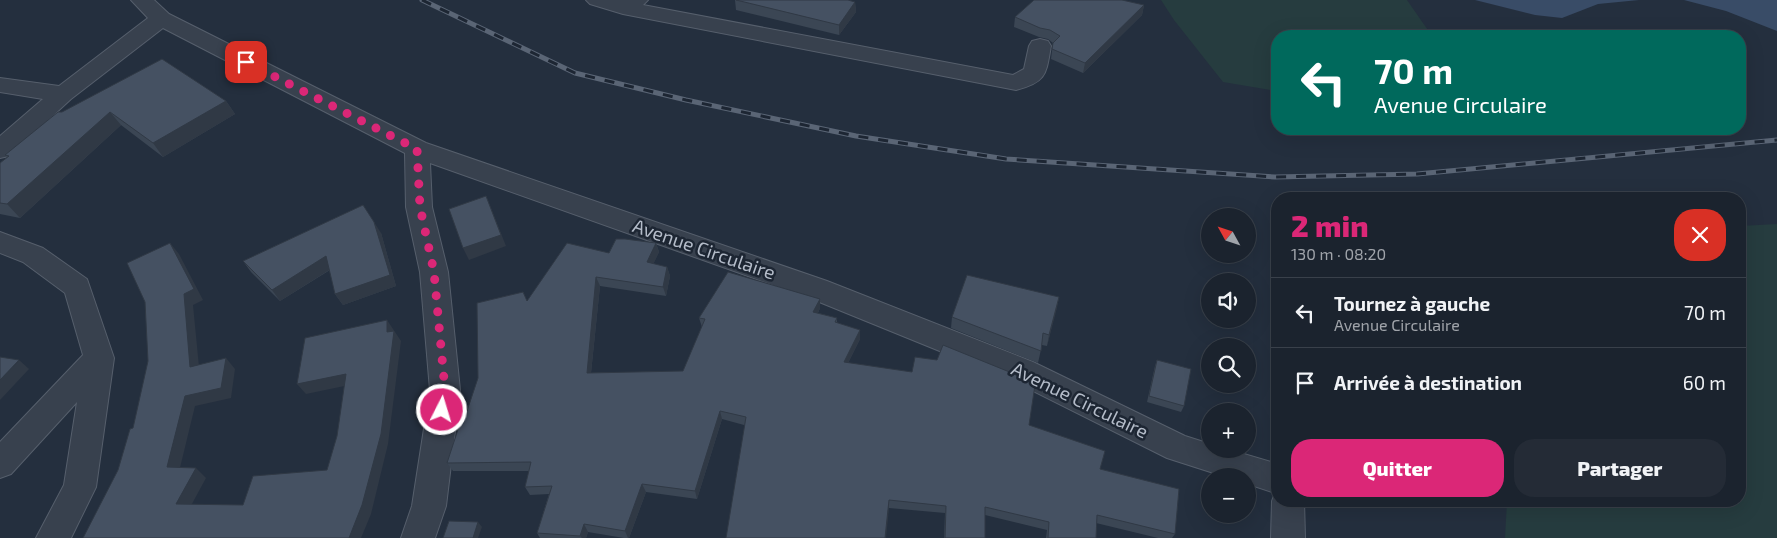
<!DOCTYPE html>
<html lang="fr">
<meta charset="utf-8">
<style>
:root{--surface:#1b232e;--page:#242b36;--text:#f1f3f6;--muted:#a0a4aa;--line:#39404a;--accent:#db2777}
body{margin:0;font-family:"Exo 2",sans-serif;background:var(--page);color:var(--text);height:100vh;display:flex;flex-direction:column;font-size:19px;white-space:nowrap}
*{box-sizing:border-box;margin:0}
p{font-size:16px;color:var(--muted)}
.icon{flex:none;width:28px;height:28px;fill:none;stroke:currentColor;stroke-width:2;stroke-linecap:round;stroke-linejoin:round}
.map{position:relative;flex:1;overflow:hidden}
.side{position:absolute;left:1271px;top:192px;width:475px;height:315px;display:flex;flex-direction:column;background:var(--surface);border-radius:20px;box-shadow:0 5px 20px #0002,0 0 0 1px var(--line)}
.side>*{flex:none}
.hud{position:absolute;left:1271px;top:30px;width:475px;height:105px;border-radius:20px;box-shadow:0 5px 20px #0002,0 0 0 1px var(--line);background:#00695c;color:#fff;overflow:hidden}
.needle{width:32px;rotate:310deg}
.tools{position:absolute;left:1201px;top:208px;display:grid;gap:10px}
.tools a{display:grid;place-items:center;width:55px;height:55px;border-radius:50%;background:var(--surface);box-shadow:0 5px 20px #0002,0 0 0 1px var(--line);font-size:25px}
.pin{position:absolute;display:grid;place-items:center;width:42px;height:42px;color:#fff;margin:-21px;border-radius:10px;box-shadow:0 2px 8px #0006}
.me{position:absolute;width:55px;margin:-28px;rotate:5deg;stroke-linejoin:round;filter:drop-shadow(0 0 4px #0008)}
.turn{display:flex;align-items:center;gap:18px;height:105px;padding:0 20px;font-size:22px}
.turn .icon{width:65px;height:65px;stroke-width:2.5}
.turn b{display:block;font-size:35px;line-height:42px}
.round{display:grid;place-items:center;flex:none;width:52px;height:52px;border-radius:20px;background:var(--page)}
.headline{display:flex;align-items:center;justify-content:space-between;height:85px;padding:0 20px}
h1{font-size:30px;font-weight:800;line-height:38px;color:var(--accent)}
.button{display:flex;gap:10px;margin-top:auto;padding:10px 20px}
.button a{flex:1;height:58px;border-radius:20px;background:var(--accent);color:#fff;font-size:20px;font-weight:800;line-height:58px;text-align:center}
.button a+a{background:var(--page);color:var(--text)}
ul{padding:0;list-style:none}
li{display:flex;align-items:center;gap:15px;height:70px;padding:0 20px;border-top:1px solid var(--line)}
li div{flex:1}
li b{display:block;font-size:19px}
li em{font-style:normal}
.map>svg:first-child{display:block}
</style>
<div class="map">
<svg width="1777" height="538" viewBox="0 0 1777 538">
<rect width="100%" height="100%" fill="#242f3e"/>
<!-- green -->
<g fill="#263c3f">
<path d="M1161,0H1407L1432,36H1278L1277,91L1223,82L1174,20Z"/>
<path d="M1777,224V538H1505L1507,501H1740V226Z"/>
</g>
<!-- water -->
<g fill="#394c67">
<path d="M1475,0H1639L1598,4L1562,18L1535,15Z"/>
<path d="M1684,0H1777V31L1726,11Z"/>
</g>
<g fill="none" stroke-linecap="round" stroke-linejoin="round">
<!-- minor casing -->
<g stroke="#565f6c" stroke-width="2">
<g id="minor">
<path d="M131,0H154L169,14L426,143L827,281L1033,362L1185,436L1210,444V449H1227L1278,464V501H1304L1305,538H1271L1272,501L1275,493L1248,484V476H1223L1167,458L1011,380L807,297L430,163L432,207L448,272L460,390L446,506L435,538H401L412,506L430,390L420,272L406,207L405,153L163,28L71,99L9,156L0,158V136L43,99L0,92V78L59,86L148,18Z"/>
<path d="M586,0H648L643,5L1013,75L1024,69L1029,46L1032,41L1040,39L1048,41L1051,46C1046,74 1047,82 1016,90L623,14L590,4Z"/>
<path d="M0,232L43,248L87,279L114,358L96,487L71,538H36L64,485L77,402L11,474L0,478V442L83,355L65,293L23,262L0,253Z"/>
</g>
</g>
<!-- minor -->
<use href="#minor" fill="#38414e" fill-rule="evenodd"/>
<!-- rail casing -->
<g stroke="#5a6575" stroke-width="5">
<path id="rail" d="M422,0L575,73L686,100L856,136L1006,159L1275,177L1417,174L1777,140"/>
</g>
<!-- rail -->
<use href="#rail" stroke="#1d2633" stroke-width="3" stroke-dasharray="10" stroke-linecap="butt"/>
</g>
<!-- wall -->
<g fill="#3b4654">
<path d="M735,0L855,2L856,12L839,35L736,10Z"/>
<path d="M1144,5L1142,15L1083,73L1051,59L1053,43L1048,39L1039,37L1014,27L1015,17Z"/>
<path d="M226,101L235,114L163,157L121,125L20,218L0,214V163L7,157L5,155L62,112Z"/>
<path d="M381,233L396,286L343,305L335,294L330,270L280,301L251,272L243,261Z"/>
<path d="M656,243L659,252L653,264L667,267L670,276L666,296L600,286L591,373L683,371L702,327L699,318L820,299V308L818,313L837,318V323L860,330V339L848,363L1029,425L1100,469L1175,534L1172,538H1158L1096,523V538H1046L1047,530L985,515V538H944L945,513L889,508L744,425L722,419L697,499L646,492L629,538H624L588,532L586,538H540L537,533L549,494L530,495L525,487L529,471H453L447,463L467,411L523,292L527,301L609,253Z"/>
<path d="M1059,297L1047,346L1042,345L1038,363L951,328L952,317Z"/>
<path d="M1157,360L1184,406L1181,412L1147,402L1155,366Z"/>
</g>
<!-- shaded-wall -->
<g fill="#303945">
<path d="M855,2L856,12L839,35V25Z"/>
<path d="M1144,5L1142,15L1083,73L1085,63Z"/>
<path d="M226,101L235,114L163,157L153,143Z"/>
<path d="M110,112L121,125L20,218L7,204Z"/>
<path d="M486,196L506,246L469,260L463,248Z"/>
<path d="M374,222L381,233L396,286L343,305L335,294Z"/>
<path d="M170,243L179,254L203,300L193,305L200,377L190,367Z"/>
<path d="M656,243L659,252L650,271L647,262Z"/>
<path d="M326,256L334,267L280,301L272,290Z"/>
<path d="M667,267L670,276L666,296L663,287Z"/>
<path d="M596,277L600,286L590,382L587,373Z"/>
<path d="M1059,297L1057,308L1047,346L1049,335Z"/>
<path d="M820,299V308L814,321L813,312Z"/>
<path d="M387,320L401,341L388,444L371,514L361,538H349L387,332Z"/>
<path d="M860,330V339L844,371V362Z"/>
<path d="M226,358L235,369L231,398L195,406L178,476L167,467L185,396Z"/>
<path d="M19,360L29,369L0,400V380Z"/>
<path d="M346,374L354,384L306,394L297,384Z"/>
<path d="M720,411L722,419L697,499L695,491Z"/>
<path d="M196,468L206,478L187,513L176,504Z"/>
<path d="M642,484L646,492L629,538H628L625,531Z"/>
<path d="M889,500V508L886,538H885Z"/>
<path d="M478,522L482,527L478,538H473Z"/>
<path d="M584,524L588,532L586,538H582L580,536Z"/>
</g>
<!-- building -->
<g fill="#455162" stroke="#303945">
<path d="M736,0H848L855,2L839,25Z"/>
<path d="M1034,0H1122L1144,5L1085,63L1052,49L1053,43L1060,36L1050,30L1040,28L1015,17Z"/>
<path d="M162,59L226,101L153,143L110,112L7,204L0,203V163L9,156L5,155L58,112H62Z"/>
<path d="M486,196L501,235L463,248L449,209Z"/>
<path d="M363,205L374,222L390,275L335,294L326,256L272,290L243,261Z"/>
<path d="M616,239H625L656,243L647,262L667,267L663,287L596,277L587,373L683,371L705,319L699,318L728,272L820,299L813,312L837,318L835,322L860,330L844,362L912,372L915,357L937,360L943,345L1012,373L1035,385L1029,425L1105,451L1100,469L1179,489L1175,534L1097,515L1096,538H1048L1049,522L985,507V538H945L946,506L889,500L885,538H726L746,417L720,411L695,491L642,484L625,531L584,524L580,536L537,533L552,486L525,487L531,462L447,463L464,411H467L478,378L477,303L523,292L527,301L567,243L609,253Z"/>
<path d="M170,243L194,289L184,294L190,367L226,358L221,388L185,396L167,467L196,468L176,504L243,505L253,476L327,470L337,436L346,374L297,384L305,338L387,320V332L394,331L381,434L362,505L349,538H83L118,470L130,429L133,428L148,361L145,302L127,263Z"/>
<path d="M967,275L1059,297L1049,335L1043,333L1041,351L952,317Z"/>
<path d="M0,357L19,360L0,380Z"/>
<path d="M1157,360L1191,369L1184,406L1149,396Z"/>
<path d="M449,521L478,522L473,538H443Z"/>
</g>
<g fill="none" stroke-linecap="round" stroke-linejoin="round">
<!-- route -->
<path stroke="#db2777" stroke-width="9" stroke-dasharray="0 16.2" d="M246,62L417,149L420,207L434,272L445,390L442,410"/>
</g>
<g text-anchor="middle" stroke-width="5" stroke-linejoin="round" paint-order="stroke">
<!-- street labels -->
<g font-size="19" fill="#b4bcc9" stroke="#1d2633">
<text transform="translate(704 249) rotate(19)" y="7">Avenue Circulaire</text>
<text transform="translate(1080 400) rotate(26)" y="7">Avenue Circulaire</text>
</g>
</g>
</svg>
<div class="tools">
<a><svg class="needle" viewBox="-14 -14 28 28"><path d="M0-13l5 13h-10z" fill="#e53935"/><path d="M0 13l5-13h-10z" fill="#a0a4aa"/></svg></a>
<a><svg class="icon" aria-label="sound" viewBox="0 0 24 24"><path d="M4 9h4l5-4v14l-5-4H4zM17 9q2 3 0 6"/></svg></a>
<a><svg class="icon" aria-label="search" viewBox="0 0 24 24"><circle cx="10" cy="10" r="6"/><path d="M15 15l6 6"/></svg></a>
<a>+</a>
<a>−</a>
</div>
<div class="pin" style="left:246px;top:62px;background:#d93025"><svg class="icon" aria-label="arrive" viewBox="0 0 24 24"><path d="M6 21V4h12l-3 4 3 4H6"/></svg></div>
<svg class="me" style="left:442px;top:410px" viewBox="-20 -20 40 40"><circle r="17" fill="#db2777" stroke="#fff" stroke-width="3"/><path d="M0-11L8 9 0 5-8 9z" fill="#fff"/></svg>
<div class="hud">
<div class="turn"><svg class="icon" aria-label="left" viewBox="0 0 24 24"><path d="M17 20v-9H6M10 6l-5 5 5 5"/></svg><div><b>70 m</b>Avenue Circulaire</div></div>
</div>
<section class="side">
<div class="headline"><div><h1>2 min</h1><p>130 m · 08:20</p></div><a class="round" style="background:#d93025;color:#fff"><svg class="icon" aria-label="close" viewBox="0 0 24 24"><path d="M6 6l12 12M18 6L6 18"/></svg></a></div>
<ul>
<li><svg class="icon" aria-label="left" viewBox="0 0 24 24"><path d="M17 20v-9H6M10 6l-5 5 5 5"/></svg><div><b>Tournez à gauche</b><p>Avenue Circulaire</p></div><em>70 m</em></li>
<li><svg class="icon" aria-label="arrive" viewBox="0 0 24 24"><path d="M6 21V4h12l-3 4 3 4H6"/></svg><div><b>Arrivée à destination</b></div><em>60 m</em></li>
</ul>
<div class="button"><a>Quitter</a><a>Partager</a></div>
</section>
</div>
